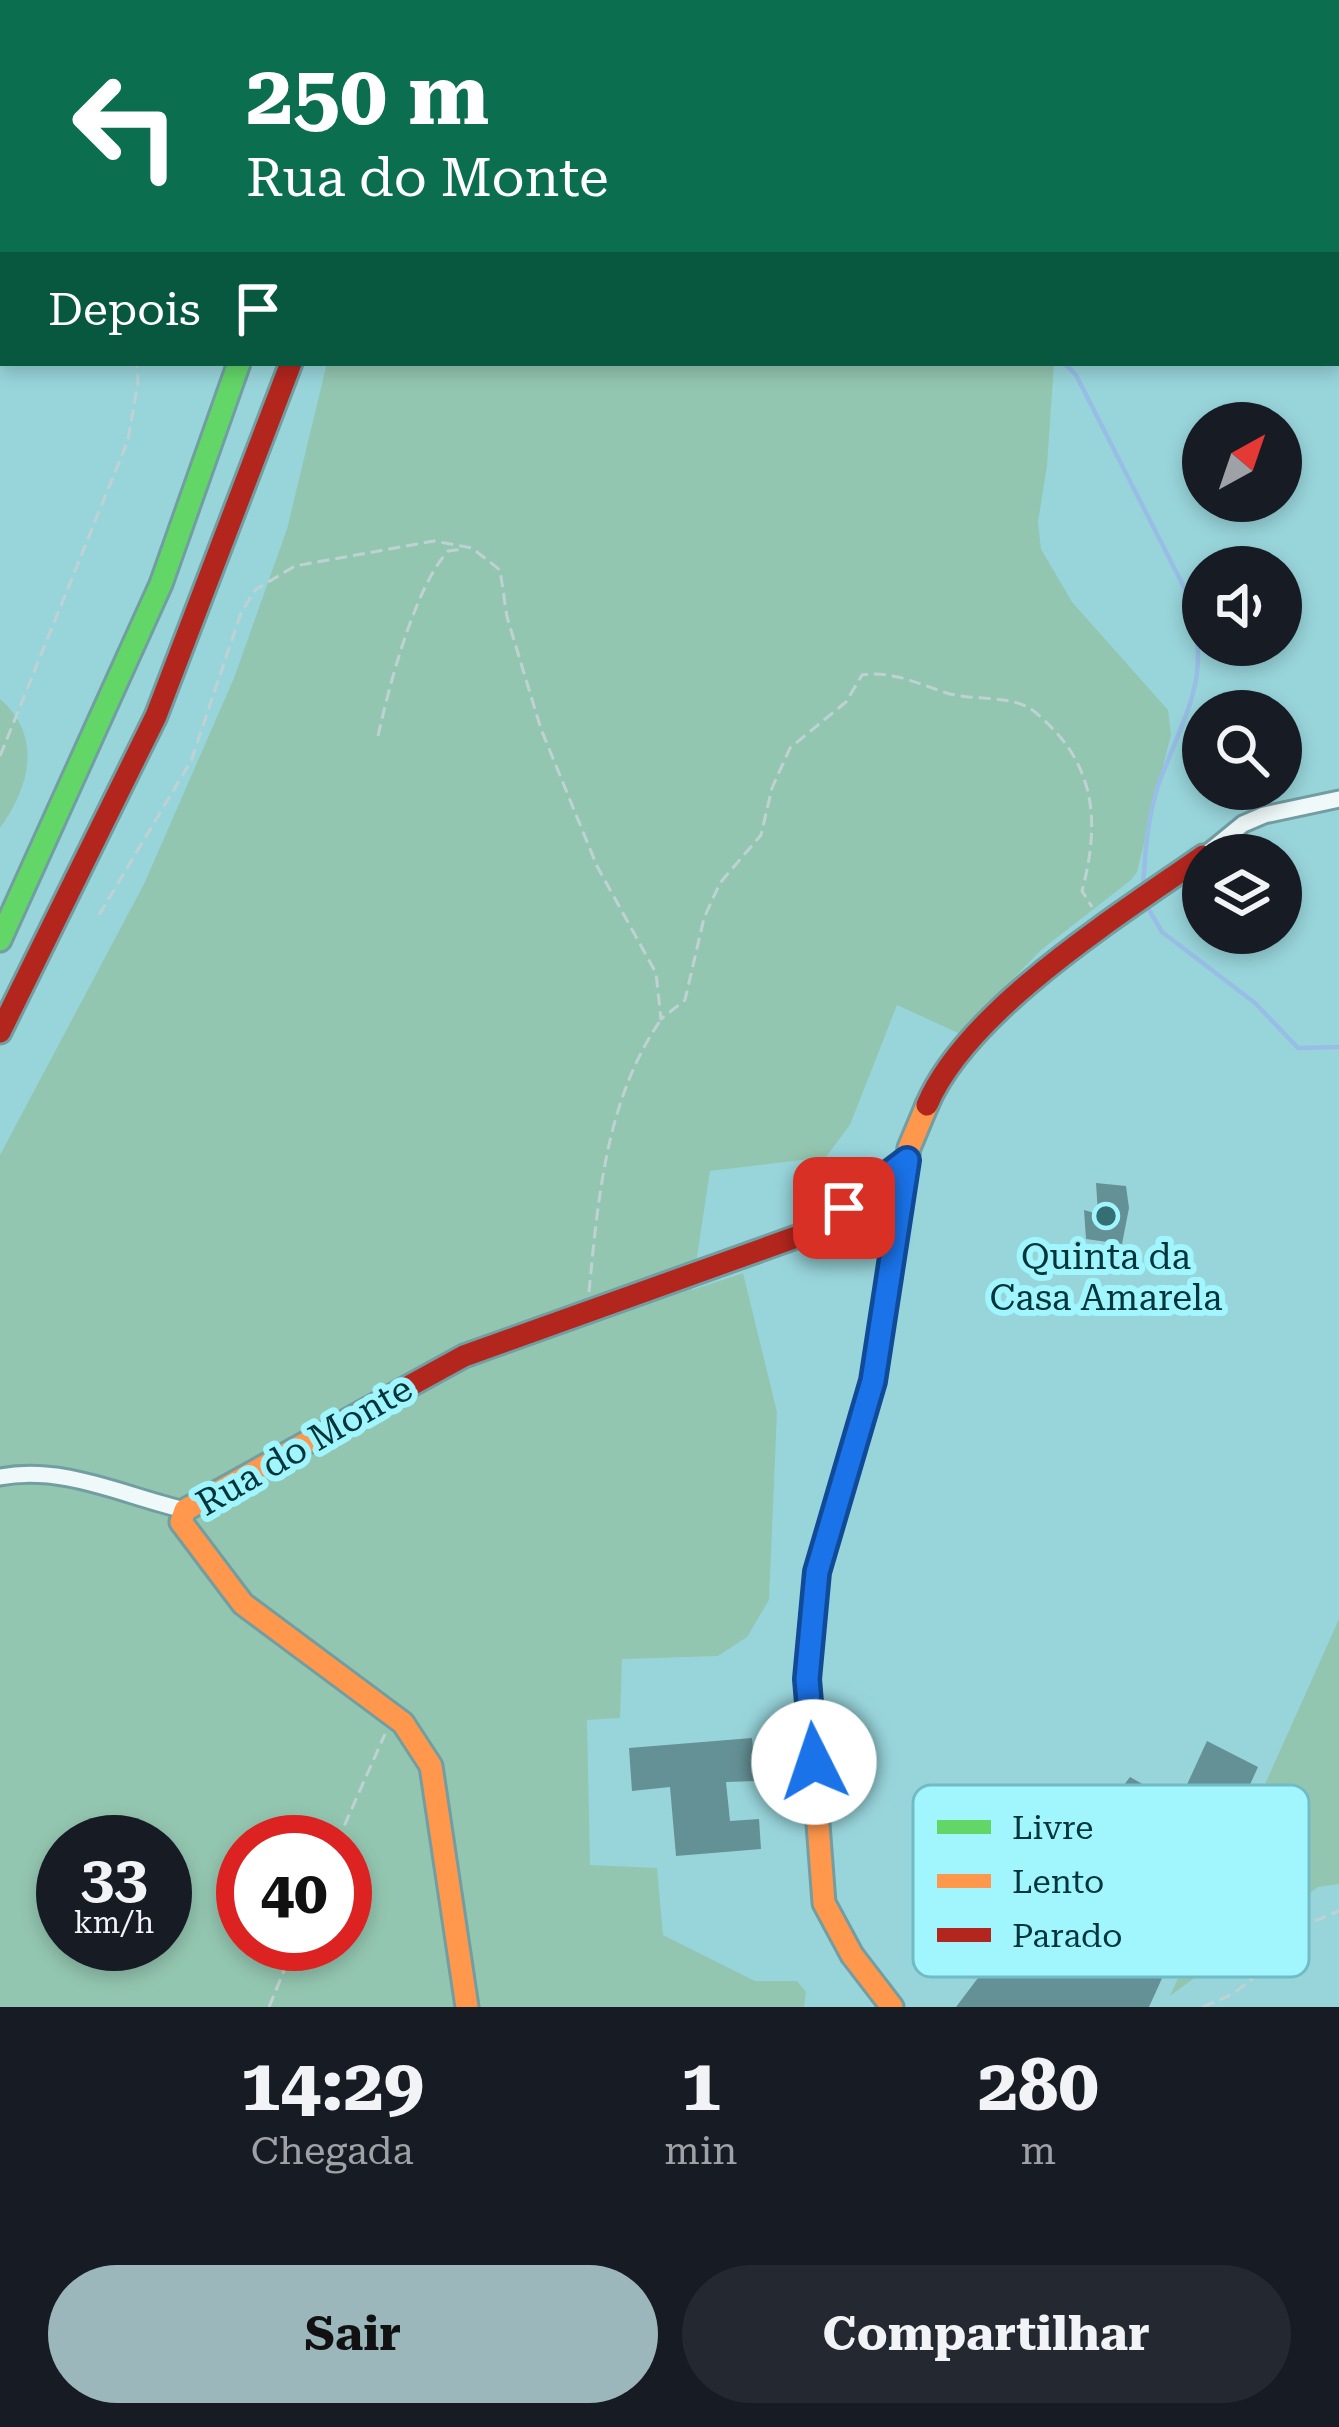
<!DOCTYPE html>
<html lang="pt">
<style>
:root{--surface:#171b24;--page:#242831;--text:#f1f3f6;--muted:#9ea1a6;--accent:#9cb7bb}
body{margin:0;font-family:"Roboto Serif",serif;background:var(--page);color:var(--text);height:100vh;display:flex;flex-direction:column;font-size:45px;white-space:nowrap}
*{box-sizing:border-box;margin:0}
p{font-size:39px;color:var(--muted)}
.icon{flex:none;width:66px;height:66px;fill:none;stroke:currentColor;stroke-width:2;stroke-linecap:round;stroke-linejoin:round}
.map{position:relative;height:2007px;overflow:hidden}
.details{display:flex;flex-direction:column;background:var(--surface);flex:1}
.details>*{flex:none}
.guide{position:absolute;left:0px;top:0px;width:1341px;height:366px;box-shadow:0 6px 18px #0003;background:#0b6e4f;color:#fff;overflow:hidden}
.needle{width:78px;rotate:40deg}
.tools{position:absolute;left:1182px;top:402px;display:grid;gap:24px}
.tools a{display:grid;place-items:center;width:120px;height:120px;border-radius:50%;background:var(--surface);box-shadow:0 6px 18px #0003;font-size:60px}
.speed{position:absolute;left:36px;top:1815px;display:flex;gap:24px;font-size:60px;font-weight:700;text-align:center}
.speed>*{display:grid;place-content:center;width:156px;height:156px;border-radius:50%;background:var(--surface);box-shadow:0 6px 18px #0003;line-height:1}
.speed small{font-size:30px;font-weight:400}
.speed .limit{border:18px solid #d22;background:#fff;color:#111}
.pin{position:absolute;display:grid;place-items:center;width:102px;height:102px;color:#fff;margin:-51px;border-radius:24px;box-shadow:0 6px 18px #0006}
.me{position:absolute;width:132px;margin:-66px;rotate:356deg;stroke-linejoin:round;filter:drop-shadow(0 0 9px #0008)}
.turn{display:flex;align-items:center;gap:42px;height:252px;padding:0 48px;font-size:54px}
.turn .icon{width:156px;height:156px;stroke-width:2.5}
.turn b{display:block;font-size:84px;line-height:102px}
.then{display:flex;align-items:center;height:114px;padding:0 48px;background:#0003;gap:24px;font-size:45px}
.eta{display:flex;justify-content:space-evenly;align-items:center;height:204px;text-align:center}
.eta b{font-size:72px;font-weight:700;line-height:84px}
.button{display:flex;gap:24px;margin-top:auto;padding:24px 48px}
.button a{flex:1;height:138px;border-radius:72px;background:var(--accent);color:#111;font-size:48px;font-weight:700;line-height:138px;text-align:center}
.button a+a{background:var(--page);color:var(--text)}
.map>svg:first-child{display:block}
</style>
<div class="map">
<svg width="1339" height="2007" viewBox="0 0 1339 2007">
<rect width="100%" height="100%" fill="#98d5db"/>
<!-- green -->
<g fill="#93c6b0" fill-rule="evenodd">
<path d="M434,0H1339V45L1338,3Z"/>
<path d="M327,363H1054L1047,466L1038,522L1041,549L1072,602L1168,710L1171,734L1137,872L1131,880L1041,950L960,1034L897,1005L850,1125L826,1157L710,1171L692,1290L743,1273L777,1412L769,1600L747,1637L718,1656L622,1659L620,1718L587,1720L590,1865L657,1868L663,1935L755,1981H797L806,1992L804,2007H0V1155L144,884L234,678L287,529ZM63,1842H165V1944H63ZM243,1842H345V1944H243Z"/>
<path d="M0,699C43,737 30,786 0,828Z"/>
<path d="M1339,1619V1884L1318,1887L1170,1996Z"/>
</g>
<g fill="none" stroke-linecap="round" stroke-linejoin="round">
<!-- stream -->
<g stroke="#98bee6" stroke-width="4.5">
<path d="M0,241L3,240"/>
<path d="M1064,363L1076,375L1188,595C1214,679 1185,711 1158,786C1147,820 1145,854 1143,889"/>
<path d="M1148,908L1162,932L1255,1003L1298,1048L1339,1047"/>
</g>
</g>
<!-- building -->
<g fill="#649196">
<path d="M1096,1183L1126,1186L1129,1208L1122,1244L1086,1239L1084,1210L1098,1214Z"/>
<path d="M752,1738L756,1781L726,1782L730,1821L759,1819L761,1849L676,1856L670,1787L632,1791L629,1748Z"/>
<path d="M1207,1741L1258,1767L1149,2007H956L1130,1777L1178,1804Z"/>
</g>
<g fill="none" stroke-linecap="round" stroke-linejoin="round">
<!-- street casing -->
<g stroke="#729ea2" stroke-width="21">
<g id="street">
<path d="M1205,855L1243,824L1264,815L1339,799"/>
<path d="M0,1477C64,1465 124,1496 185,1510"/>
</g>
</g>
<!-- fast casing -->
<g stroke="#729ea2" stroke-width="27">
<path id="fast" d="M0,940L161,584L239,363"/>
</g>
<!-- slow casing -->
<g stroke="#729ea2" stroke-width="27">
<g id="slow">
<path d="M315,0V3"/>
<path d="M1338,202H1339"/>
<path d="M362,1412L185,1510L181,1522L243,1604L403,1723L431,1766L467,2007"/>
<path d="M892,2007L852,1955L824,1903L807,1679L817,1572L873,1381L909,1148L927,1105"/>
</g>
</g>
<!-- jam casing -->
<g stroke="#729ea2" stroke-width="27">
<g id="jam">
<path d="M363,0V3"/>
<path d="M376,0L388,3"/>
<path d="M0,1032L156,716L291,363"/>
<path d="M927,1105C967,1010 1119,915 1203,856"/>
<path d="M362,1412L464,1356L813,1231L907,1160"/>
</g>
</g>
<!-- path -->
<g stroke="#bed2d4" stroke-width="3" stroke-dasharray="12 6" stroke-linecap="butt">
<path d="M1016,0L1017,3"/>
<path d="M1207,0H1269"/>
<path d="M787,3L788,0"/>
<path d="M0,202L3,204"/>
<path d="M378,736C389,686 415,587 448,551L464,549"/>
<path d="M0,756L128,440L138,382L137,363"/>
<path d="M99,915L191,761L241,613L255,590L295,566L434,541L472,548L500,570L507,617L541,729L597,866L656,973L661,1019L685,1000L704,918L720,883L761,835L772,788L790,748L846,702L862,675C893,670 920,685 950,694C973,700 1002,696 1023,705C1034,709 1044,720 1052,728C1098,775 1098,831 1082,891L1092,907"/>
<path d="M589,1292C598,1199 606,1100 660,1021"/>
<path d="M337,1842L385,1734"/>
<path d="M269,2007L295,1944"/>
<path d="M1203,2007L1233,1994L1262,1971L1300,1927L1339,1911"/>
</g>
<!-- street -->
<use href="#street" stroke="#f0f9fa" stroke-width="15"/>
<!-- fast -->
<use href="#fast" stroke="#63d668" stroke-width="21"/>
<!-- slow -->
<use href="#slow" stroke="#ff974d" stroke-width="21"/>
<!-- jam -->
<use href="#jam" stroke="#b3261e" stroke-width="21"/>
</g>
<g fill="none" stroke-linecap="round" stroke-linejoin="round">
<!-- route casing -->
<g stroke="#114b97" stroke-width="30">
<path id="route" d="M814,1762L807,1679L817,1572L873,1381L907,1160L844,1208"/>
</g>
<!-- route -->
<use href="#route" stroke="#1a73e8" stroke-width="21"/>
</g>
<!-- markers -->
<circle fill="#356e73" stroke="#a1f6fe" stroke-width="4.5" cx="1106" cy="1216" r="12"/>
<g text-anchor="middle" stroke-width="12" stroke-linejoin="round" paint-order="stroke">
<!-- poi labels -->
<g font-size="36" fill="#00363b" stroke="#a1f6fe">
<text x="1106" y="1269">Quinta da<tspan x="1106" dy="41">Casa Amarela</tspan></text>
</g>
<!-- street labels -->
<g font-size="36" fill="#00363b" stroke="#a1f6fe">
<text transform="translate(304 1445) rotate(-30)" y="13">Rua do Monte</text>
</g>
</g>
<!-- legend -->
<rect x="913" y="1785" width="396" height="192" rx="18" fill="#a1f6fe" stroke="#71bcc4" stroke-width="3"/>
<rect x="937" y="1820" width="54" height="14" fill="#63d668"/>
<rect x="937" y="1874" width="54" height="14" fill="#ff974d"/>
<rect x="937" y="1928" width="54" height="14" fill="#b3261e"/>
<g font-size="33" fill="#00363b">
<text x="1012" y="1839">Livre</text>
<text x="1012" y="1893">Lento</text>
<text x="1012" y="1947">Parado</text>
</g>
</svg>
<div class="tools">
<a><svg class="needle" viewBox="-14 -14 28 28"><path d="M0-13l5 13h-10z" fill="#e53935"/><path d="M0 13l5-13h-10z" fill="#9ea1a6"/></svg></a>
<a><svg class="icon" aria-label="sound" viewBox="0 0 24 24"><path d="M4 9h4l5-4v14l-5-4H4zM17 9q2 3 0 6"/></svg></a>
<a><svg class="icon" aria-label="search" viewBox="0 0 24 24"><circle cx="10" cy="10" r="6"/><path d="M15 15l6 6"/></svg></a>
<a><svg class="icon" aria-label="layers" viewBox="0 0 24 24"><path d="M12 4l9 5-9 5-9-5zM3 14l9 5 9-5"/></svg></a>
</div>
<div class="speed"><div>33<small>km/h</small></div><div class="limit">40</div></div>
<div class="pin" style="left:844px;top:1208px;background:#d93025"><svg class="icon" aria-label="arrive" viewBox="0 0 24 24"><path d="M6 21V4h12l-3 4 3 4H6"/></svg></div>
<svg class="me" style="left:814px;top:1762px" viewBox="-20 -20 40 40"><circle r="19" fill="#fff"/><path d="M0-13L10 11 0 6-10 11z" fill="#1a73e8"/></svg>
<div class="guide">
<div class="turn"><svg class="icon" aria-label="left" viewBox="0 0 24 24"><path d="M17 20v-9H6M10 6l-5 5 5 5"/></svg><div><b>250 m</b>Rua do Monte</div></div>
<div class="then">Depois<svg class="icon" aria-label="arrive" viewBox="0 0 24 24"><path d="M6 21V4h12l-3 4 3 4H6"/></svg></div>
</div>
</div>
<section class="details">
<div class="eta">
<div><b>14:29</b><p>Chegada</p></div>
<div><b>1</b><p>min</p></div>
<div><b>280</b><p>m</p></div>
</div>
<div class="button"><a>Sair</a><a>Compartilhar</a></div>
</section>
